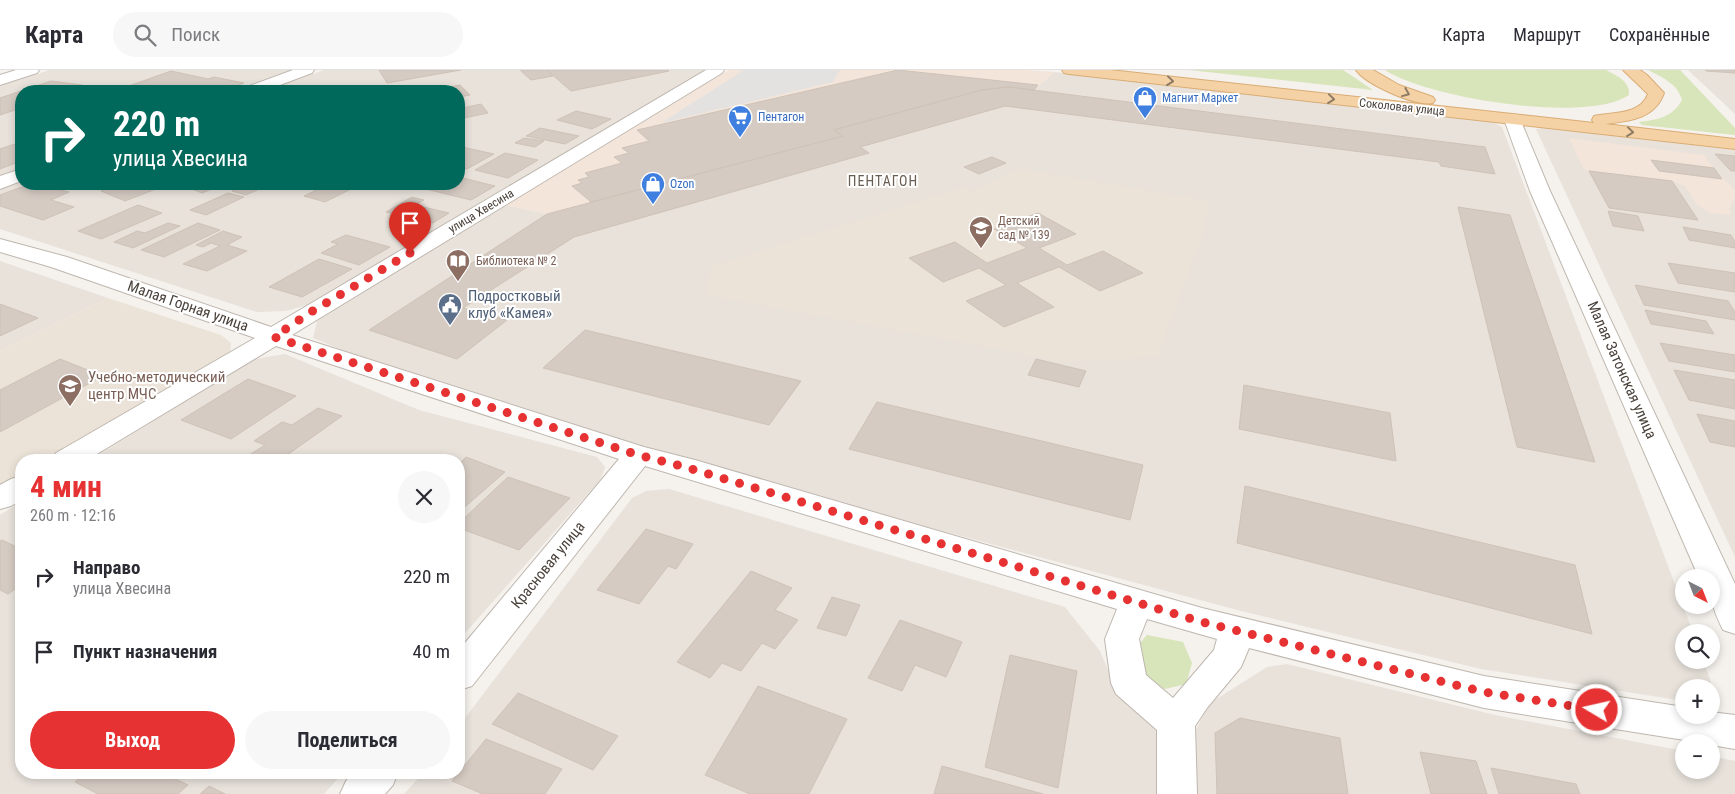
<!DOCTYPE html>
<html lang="ru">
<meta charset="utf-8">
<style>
:root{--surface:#fff;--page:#f7f7f7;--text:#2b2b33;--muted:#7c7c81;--line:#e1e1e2;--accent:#e63233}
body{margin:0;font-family:"Roboto Condensed",sans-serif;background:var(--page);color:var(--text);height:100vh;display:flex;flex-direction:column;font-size:19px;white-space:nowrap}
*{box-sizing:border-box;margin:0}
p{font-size:16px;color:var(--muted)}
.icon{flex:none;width:28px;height:28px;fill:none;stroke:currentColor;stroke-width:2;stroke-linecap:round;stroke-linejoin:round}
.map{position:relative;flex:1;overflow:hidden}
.side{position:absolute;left:15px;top:384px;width:450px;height:325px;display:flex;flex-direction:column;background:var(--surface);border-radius:20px;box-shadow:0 2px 8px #0003}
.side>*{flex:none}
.guide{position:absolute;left:15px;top:15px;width:450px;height:105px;border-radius:20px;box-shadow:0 2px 8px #0003;background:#00695c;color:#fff;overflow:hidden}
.needle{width:32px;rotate:138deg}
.controls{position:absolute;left:1675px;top:499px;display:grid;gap:10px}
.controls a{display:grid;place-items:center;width:45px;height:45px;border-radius:50%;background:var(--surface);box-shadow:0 2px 8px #0003;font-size:25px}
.pin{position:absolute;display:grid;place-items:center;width:42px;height:42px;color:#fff;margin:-51px -21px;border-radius:50% 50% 50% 0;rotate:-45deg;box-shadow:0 0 5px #0007}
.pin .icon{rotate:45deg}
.me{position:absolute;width:55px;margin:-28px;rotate:279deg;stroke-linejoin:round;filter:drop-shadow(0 0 4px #0008)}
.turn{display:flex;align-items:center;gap:18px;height:105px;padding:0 15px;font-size:22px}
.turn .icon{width:65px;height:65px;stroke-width:2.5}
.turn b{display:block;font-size:35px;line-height:42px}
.round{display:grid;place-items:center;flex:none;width:52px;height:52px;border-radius:26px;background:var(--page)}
.headline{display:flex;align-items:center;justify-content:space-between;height:85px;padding:0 15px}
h1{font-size:30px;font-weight:700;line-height:38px;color:var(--accent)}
.button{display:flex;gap:10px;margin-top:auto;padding:10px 15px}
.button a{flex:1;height:58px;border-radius:30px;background:var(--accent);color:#fff;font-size:20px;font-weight:700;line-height:58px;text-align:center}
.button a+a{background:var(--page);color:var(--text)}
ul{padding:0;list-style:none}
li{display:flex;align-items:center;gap:15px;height:75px;padding:0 15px}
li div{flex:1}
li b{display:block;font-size:19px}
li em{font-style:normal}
header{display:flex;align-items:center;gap:30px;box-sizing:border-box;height:70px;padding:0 25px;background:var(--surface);border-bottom:1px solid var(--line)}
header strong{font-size:24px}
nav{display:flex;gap:28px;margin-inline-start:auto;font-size:18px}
.search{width:350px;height:45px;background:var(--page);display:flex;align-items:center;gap:12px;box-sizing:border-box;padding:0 18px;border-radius:28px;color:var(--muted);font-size:19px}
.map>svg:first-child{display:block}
</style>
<header>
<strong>Карта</strong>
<div class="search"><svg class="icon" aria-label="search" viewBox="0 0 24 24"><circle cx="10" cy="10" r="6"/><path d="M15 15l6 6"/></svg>Поиск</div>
<nav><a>Карта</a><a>Маршрут</a><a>Сохранённые</a></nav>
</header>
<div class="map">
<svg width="1735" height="724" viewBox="0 0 1735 724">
<rect width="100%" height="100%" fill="#f5f1ec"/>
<!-- residential -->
<g fill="#e8e2db">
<path d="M50,0H292L234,21H21V99L0,107V16Z"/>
<path d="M324,0H705L314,233L286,241L257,242L0,159V120L21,112V114H459V21H266Z"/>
<path d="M1688,0H1735V44Z"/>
<path d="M1054,2L1493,52L1502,57L1693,562H1684V590H1703L1711,612L1708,617L1684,618V631L1481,599L1241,541L647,382L431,317L313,268L317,251L335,235L506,135L547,144L842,66L1009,17L1034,20Z"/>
<path d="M1545,58L1735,80V487L1536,59Z"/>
<path d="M0,191L108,228L0,281Z"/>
<path d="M285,284L419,340L597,387L605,397L600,410L459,570V390H90L255,289Z"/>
<path d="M669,419L1065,537L1100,581L1116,619L1147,645L1159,666L1162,724H404L423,703L459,702V656L632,428L646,421Z"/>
<path d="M21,432V702L343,703L324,724H0V445Z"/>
<path d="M1287,594L1495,645L1684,681V700H1711V686L1735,691V724H1192L1194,663L1210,633L1267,597Z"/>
</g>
<!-- commercial -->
<g fill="#f4e5da">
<path d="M729,0H1028L1054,2L1034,20L1009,17L843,66L547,144L506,135Z"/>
<path d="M1569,68L1704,85L1717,102L1735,120V127L1730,137L1731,145L1710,143L1697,135L1685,116L1672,111L1584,100Z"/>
</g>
<!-- education -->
<g fill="#ece3d8">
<path d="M1022,99L1209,131L1203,163L1157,287L1068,292L707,225L712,196L962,118L970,121Z"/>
<path d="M108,228L221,265L231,273L230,285L51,390H21V407L0,420V281Z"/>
</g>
<!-- green -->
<g fill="#d8e4b9">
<path d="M1189,0H1343L1373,20Z"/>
<path d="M1385,0H1606C1617,6 1630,11 1629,25C1587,54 1427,28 1385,0Z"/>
<path d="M1648,0H1680L1735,58V65L1642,55L1639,52C1657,50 1673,47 1682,30C1678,14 1662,7 1648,0Z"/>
<path d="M1147,565L1183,572L1192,593L1186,614L1165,619L1146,612L1136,578Z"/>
</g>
<!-- parking -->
<path fill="#e4e2e0" d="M744,0H840L833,12L661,53Z"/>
<!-- building -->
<g fill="#d5cbc3" stroke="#cfc2b6">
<path d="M379,0H461L387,13Z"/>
<path d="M520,0H547L553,6L531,10Z"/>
<path d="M547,0H667L669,1L571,21Z"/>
<path d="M898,0L1038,15L1034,20L1009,17L982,20L834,60L843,66L591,132L572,116L582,113L578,110L589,107L585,103L622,93L614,87L629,83L622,78L649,71L637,60Z"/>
<path d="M1705,0H1735V3L1706,1Z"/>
<path d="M171,1L208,9L214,7L244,13L223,21H145L126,17Z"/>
<path d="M51,11L82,15L64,21H21V38L0,45V28Z"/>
<path d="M460,15L470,25L459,27V21H426Z"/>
<path d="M1009,17L1485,77L1495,104L1441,96L1439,92L1005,36L860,77L869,83L574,167L463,238L507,250L457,289L369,260L547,144L843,66L834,60L982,20Z"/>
<path d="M481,34L488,43L459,49V39Z"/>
<path d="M576,41L611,49L592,59L557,50Z"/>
<path d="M540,58L579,66L565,74L526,66Z"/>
<path d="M524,68L544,71L535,77L515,73Z"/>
<path d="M21,72V91L0,99V79Z"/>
<path d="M462,77L494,84L467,99L459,97V79Z"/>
<path d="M505,83L538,90L508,108L475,100Z"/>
<path d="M1715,84L1735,86V101H1731Z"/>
<path d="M992,87L1006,93L979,104L964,97Z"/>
<path d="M1651,90L1714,98L1722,109L1659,101Z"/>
<path d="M1589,101L1672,111L1698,150L1609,138Z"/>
<path d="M459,107L495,116L471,130L405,114H459Z"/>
<path d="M30,114H39L69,122L51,130L74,137L43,150L0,136V125Z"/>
<path d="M122,114H155L161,117L125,131L101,121Z"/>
<path d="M196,114H224L202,123L187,117Z"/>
<path d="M248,114L264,117L246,125L232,121Z"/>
<path d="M329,114H361L325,132L304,126Z"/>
<path d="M228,123L244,127L206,145L190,140Z"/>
<path d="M412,127L424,130L415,135L449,143L433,153L386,142Z"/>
<path d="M138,135L162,143L101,169L78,161Z"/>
<path d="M1458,137L1510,145L1595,392L1517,377Z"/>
<path d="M1608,141L1638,146L1644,161L1613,156Z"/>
<path d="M1038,143L1076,164L1039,178L1067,195L1103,181L1143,203L1100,221L1059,197L1017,213L1054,237L1004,257L966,231L1006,215L979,198L943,212L909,188L955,172L987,193L1027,178L994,159Z"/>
<path d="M168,153L180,156L133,178L114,172L137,161L145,163Z"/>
<path d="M198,153L220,160L164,187L141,180Z"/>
<path d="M1683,157L1731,165L1735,172V178L1689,170Z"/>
<path d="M223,161L242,167L227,175L247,181L207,201L183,194L220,176L211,173L203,177L196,175Z"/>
<path d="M346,165L390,177L359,195L321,183L338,174L331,172Z"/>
<path d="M319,189L352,199L302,227L269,217Z"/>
<path d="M1668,193L1735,203V222L1678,213Z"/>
<path d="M1635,215L1728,231L1735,242V250L1644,235Z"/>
<path d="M0,234L38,248L0,266Z"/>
<path d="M1645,240L1706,251L1714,264L1651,254Z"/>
<path d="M585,260L801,311L769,355L543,298Z"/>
<path d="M1660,273L1735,285V302L1669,291Z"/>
<path d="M60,289L103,306L0,362V320Z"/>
<path d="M1036,289L1086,301L1079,317L1028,305Z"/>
<path d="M1674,300L1735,310V339L1689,330Z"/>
<path d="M248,309L296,326L231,369L181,350Z"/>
<path d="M1244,315L1390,343L1396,391L1239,359Z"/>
<path d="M877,332L1143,395L1130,450L849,379Z"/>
<path d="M318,338L342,346L280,390H254L246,387L265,375L254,371L282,352L292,355Z"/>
<path d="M1697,344L1735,351V377L1710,372Z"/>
<path d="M466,387L505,402L459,442V394Z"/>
<path d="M508,407L570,428L519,480L459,458V453Z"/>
<path d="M1245,416L1575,495L1592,564L1237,473Z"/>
<path d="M646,459L693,474L676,499L668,496L639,534L597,520Z"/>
<path d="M2,470L21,479V515L8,524L0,520V471Z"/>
<path d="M751,501L792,518L775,540L798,550L775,579L762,573L741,601L722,593L710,608L677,592Z"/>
<path d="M832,527L860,535L846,566L817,558Z"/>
<path d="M900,550L962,572L946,607L915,595L902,621L868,608Z"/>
<path d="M1010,585L1077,601L1058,718L985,697Z"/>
<path d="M758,616L847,649L809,724H750L705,705Z"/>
<path d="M518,623L618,666L593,700L492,654Z"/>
<path d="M1240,648L1340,668L1348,724H1217L1215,663Z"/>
<path d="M486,669L562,699L545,724H483L452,711Z"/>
<path d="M1420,682L1476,691L1487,724H1431Z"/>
<path d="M942,696L1043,724H934Z"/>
<path d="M1491,698L1576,714L1580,724H1499Z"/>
<path d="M86,702H167L165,704L188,715L178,724H98L75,712Z"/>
<path d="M209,716L225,724H200Z"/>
</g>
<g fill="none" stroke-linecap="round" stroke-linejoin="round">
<!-- minor casing -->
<g stroke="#bfb7af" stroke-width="2">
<g id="minor">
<path d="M16,0H39L37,3L0,15V5Z"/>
<path d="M293,0H314L312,3L264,21H242L244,18Z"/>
<path d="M706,0H724L722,3L292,265L644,377L695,390L1202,538L1484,606L1684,637V645H1711V642L1735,645V679L1711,675V672H1697L1484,638L1249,578L1241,597L1207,638L1195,656L1197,724H1157V660L1116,624L1111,613L1105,569L1117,539L645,396L472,616L459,620V580L619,389L276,276L87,390H52L56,383L255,268L51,197L0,182V169L67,187L271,257ZM1147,549L1217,569L1214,580L1173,628L1146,605L1139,569Z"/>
<path d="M1512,44L1518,45L1520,49L1550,121L1735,514V564L1723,560C1712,538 1711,531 1711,508H1699L1530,121L1504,49L1506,45Z"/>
<path d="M21,99V111L0,119V106Z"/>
<path d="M21,406V430L11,436L0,439V415L11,409Z"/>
<path d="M353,702H398L393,715L385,724H340L346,711Z"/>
</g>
</g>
<!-- major casing -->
<g stroke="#d9ac75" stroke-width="2">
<g id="major">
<path d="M1062,0H1110L1594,53L1592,50L1594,46C1613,42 1640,45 1648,24L1623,0H1640L1647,5L1664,23C1655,49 1629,51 1605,54L1735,69V79L1069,4L1064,3Z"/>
<path d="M1356,0H1373L1399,15L1433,27L1435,30L1433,33C1416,37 1365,14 1356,0Z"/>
</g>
</g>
<!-- minor -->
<use href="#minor" fill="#fff" fill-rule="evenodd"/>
<!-- major -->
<use href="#major" fill="#f5d2a5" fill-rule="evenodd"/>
</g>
<!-- one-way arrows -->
<defs><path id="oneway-chevron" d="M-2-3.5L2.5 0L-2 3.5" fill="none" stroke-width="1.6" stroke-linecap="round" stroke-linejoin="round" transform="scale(1.25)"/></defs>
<g stroke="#8e7b65">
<use href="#oneway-chevron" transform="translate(1170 11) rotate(6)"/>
<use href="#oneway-chevron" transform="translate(1406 23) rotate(22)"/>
<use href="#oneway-chevron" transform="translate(1331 29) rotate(6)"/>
<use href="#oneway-chevron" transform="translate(1630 62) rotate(6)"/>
</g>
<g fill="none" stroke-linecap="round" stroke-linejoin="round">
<!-- route -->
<path stroke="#e63233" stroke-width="9" stroke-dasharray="0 16.2" d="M410,183L311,242L274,267L638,385L685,397L1202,552L1484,622L1597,640"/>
</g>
<!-- icons -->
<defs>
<g id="shop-pin" transform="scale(1.25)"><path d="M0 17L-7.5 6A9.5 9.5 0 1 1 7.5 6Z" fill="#3f7fe0" stroke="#fff"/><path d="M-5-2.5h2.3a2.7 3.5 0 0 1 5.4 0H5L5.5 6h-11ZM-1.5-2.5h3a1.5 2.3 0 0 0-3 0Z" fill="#fff"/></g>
<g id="supermarket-pin" transform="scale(1.25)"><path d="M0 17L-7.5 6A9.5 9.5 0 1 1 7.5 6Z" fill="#3f7fe0" stroke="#fff"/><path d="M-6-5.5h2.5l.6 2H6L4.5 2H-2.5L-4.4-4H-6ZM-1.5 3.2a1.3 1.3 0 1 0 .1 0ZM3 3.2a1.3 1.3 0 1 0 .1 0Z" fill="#fff"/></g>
<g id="school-pin" transform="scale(1.25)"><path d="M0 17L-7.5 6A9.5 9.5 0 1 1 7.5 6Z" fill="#8d6e63" stroke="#fff"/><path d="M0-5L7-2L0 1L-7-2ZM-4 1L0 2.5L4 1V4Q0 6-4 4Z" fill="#fff"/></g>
<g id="library-pin" transform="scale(1.25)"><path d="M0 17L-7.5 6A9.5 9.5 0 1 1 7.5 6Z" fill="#8d6e63" stroke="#fff"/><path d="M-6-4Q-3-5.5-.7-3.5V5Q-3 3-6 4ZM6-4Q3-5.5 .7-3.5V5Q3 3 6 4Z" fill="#fff"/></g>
<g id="civic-pin" transform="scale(1.25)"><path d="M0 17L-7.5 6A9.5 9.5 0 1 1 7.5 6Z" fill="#5c6f8a" stroke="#fff"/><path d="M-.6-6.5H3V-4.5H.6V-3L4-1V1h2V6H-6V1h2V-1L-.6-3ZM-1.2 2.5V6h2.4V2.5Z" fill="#fff"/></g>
<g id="university-pin" transform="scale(1.25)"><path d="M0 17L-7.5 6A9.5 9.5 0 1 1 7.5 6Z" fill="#8d6e63" stroke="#fff"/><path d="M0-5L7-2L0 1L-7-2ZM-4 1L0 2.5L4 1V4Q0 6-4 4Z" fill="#fff"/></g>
</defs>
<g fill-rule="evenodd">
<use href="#shop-pin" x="1145" y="28"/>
<use href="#supermarket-pin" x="740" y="47"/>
<use href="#shop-pin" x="653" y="114"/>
<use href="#school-pin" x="981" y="158"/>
<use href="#library-pin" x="458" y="191"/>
<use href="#civic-pin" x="450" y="235"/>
<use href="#university-pin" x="70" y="316"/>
</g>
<g text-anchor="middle" stroke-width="4" stroke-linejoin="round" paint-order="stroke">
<!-- far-shop labels -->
<g font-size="12" fill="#366cbe" stroke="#fff" text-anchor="start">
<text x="1162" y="32">Магнит Маркет</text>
<text x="758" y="51">Пентагон</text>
<text x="670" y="118">Ozon</text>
</g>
<!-- far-street labels -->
<g font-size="12" fill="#49413a" stroke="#fff">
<text transform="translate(1402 37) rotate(6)" y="4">Соколовая улица</text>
<text transform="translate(481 141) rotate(-31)" y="4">улица Хвесина</text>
</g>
<!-- far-education labels -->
<g font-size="12" fill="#785e54" stroke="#fff" text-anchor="start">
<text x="998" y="155">Детский<tspan x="998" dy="14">сад № 139</tspan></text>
<text x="476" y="195">Библиотека № 2</text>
</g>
<!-- far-neighbourhood labels -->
<g font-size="14" letter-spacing="1" fill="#6a5d52" stroke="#fff">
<text x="883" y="116">ПЕНТАГОН</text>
</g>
<!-- service labels -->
<g font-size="15" fill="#4e5e75" stroke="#fff" text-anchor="start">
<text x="468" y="231">Подростковый<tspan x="468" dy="17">клуб «Камея»</tspan></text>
</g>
<!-- street labels -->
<g font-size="15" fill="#49413a" stroke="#fff">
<text transform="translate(188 236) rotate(19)" y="5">Малая Горная улица</text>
<text transform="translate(1622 300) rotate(66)" y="5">Малая Затонская улица</text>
<text transform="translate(548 495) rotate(-51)" y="5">Красновая улица</text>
</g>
<!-- education labels -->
<g font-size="15" fill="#785e54" stroke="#fff" text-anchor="start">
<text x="88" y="312">Учебно-методический<tspan x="88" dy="17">центр МЧС</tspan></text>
</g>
</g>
</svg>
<div class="controls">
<a><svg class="needle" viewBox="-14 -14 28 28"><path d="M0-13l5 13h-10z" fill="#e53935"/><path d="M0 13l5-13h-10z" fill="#7c7c81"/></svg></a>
<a><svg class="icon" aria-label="search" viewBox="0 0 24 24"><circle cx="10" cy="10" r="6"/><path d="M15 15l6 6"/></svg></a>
<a>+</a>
<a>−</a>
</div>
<div class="pin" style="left:410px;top:183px;background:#d93025"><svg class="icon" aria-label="arrive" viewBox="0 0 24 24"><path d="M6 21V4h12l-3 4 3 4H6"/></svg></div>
<svg class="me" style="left:1597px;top:640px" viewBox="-20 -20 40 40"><circle r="17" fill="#e63233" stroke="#fff" stroke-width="3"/><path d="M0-11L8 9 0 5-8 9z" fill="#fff"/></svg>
<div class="guide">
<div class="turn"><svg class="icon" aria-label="right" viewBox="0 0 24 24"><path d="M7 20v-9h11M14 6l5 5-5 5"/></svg><div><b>220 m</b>улица Хвесина</div></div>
</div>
<section class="side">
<div class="headline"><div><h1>4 мин</h1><p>260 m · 12:16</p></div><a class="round"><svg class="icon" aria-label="close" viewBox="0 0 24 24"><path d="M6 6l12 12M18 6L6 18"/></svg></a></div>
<ul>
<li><svg class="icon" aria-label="right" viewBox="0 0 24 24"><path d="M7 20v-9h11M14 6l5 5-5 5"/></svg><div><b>Направо</b><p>улица Хвесина</p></div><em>220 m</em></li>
<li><svg class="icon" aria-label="arrive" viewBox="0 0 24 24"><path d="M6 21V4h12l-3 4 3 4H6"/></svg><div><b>Пункт назначения</b></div><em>40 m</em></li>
</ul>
<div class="button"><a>Выход</a><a>Поделиться</a></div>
</section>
</div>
